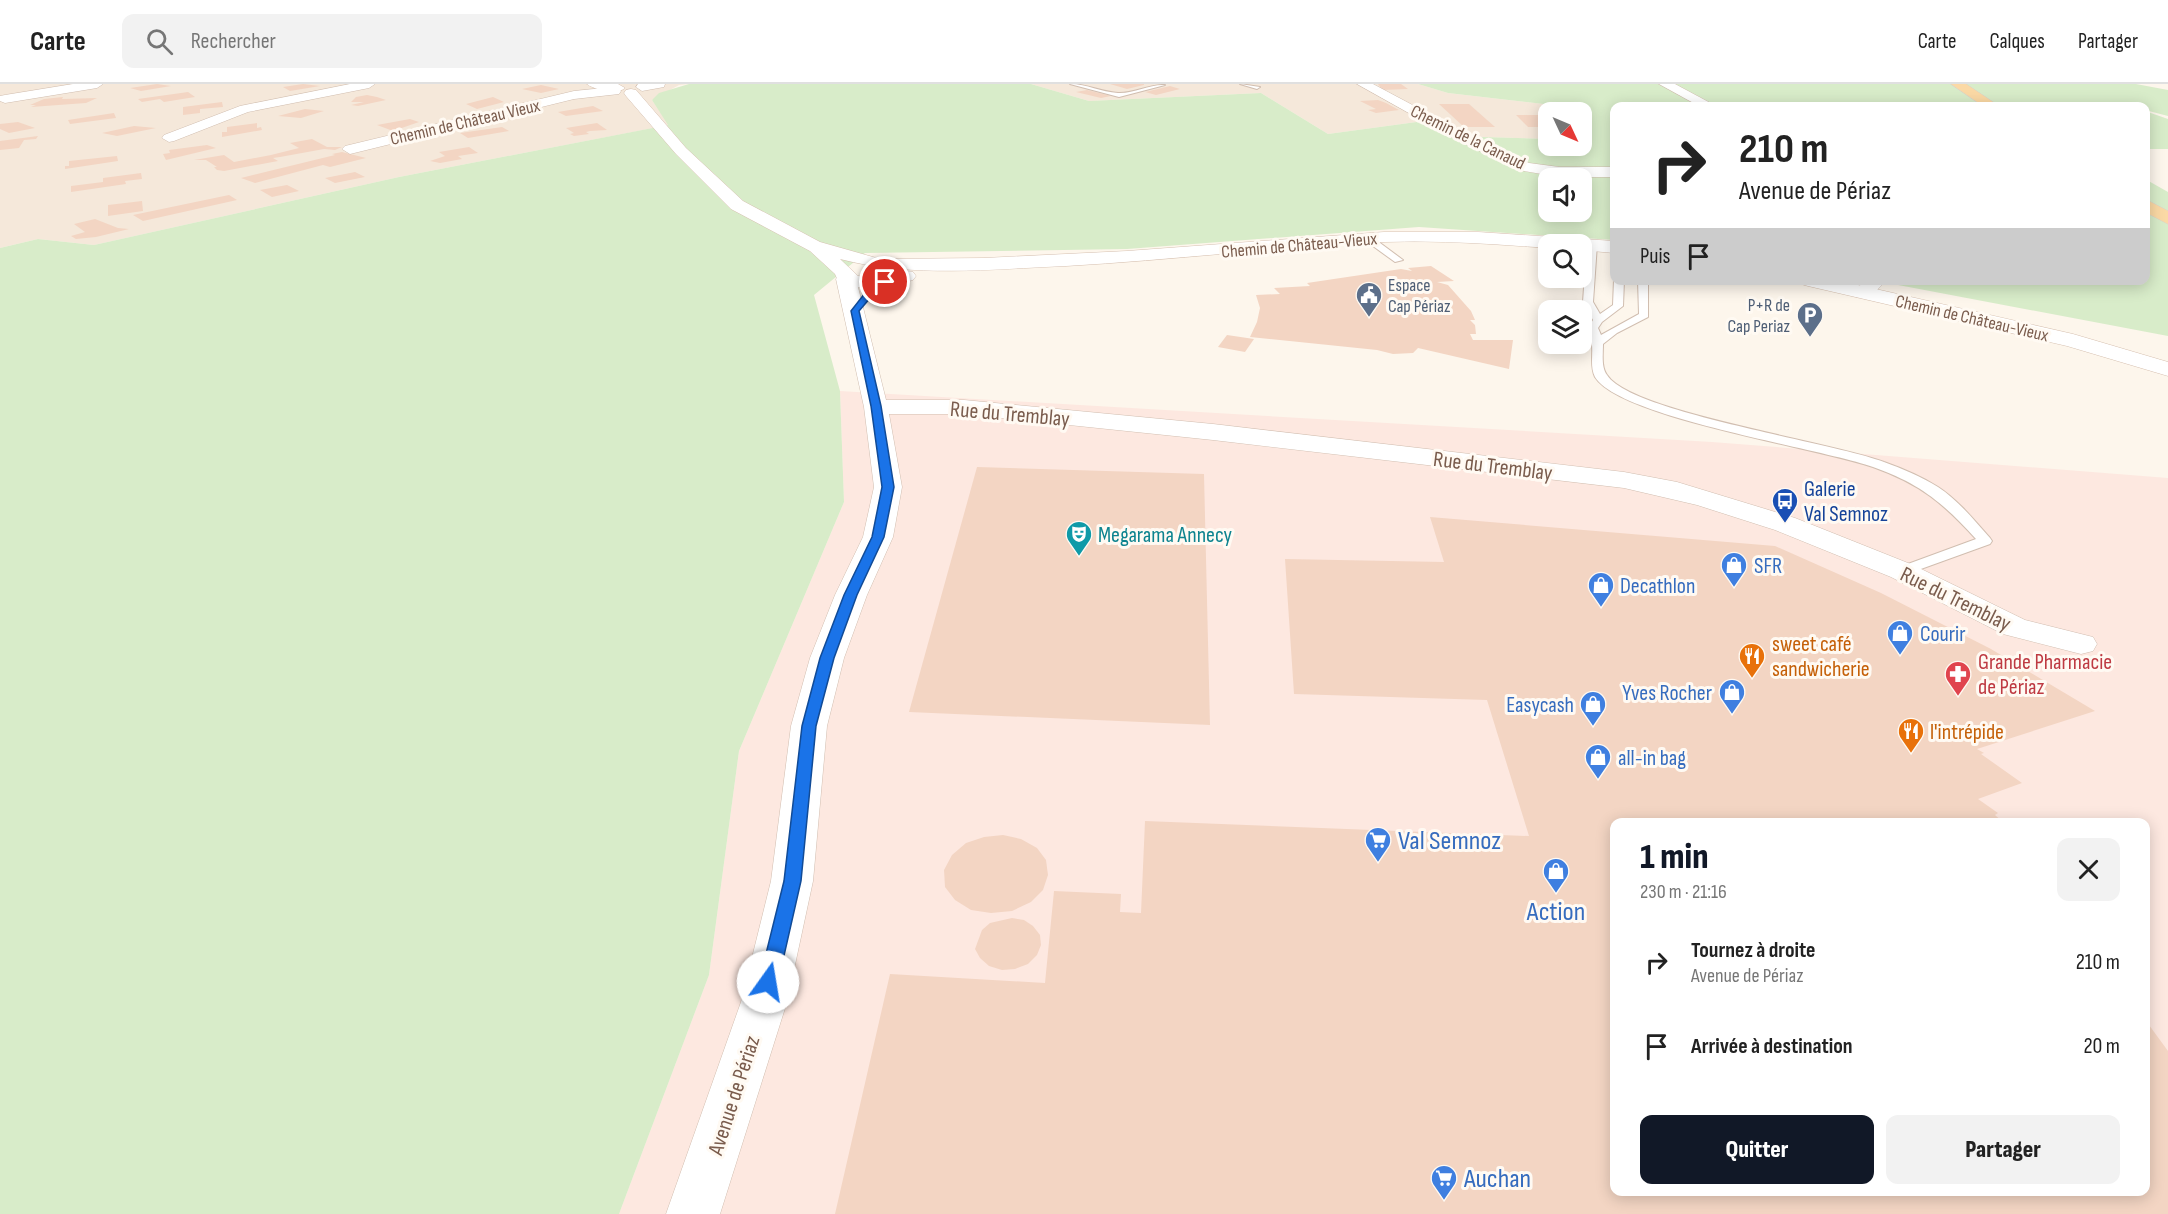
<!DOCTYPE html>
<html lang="fr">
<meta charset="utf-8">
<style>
:root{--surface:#fff;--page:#f2f2f2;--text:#222;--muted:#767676;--line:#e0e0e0;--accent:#111827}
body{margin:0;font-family:"Sofia Sans Condensed",sans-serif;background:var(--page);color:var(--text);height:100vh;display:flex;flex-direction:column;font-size:22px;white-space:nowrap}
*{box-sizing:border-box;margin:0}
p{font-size:20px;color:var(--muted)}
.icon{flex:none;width:33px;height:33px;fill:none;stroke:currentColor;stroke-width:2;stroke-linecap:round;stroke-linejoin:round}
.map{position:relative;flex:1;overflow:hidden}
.details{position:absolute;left:1610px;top:734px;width:540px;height:378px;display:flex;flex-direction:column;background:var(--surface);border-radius:12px;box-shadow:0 3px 15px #0003}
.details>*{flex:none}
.top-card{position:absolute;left:1610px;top:18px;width:540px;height:183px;border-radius:12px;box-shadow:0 3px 15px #0003;background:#fff;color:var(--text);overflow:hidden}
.needle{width:39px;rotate:134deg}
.buttons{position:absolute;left:1538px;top:18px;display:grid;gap:12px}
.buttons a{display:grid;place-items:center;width:54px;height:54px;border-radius:12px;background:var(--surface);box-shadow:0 3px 15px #0003;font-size:30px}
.pin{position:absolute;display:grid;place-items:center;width:51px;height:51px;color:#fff;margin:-26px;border:3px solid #fff;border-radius:50%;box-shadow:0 2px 6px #0007}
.me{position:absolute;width:66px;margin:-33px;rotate:13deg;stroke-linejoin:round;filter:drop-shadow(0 0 4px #0008)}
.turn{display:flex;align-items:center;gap:21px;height:126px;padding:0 30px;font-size:27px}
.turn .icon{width:78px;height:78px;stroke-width:2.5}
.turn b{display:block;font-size:42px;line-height:51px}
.then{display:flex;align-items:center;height:57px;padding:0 30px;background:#0003;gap:12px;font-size:22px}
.round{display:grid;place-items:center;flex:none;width:63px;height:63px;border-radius:12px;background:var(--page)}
.overview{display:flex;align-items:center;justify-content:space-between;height:102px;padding:0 30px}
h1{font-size:36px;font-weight:800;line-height:45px;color:var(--accent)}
.cta{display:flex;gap:12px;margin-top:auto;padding:12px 30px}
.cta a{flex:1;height:69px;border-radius:12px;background:var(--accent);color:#fff;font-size:24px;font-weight:800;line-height:69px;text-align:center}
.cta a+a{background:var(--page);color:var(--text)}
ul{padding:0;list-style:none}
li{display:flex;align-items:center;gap:18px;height:84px;padding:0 30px}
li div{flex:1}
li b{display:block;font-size:22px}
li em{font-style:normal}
header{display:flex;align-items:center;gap:36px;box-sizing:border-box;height:84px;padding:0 30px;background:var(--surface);border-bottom:2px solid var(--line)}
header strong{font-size:28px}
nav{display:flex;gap:33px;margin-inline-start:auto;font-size:21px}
.search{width:420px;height:54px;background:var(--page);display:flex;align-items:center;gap:15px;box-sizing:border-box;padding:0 21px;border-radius:12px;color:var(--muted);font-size:22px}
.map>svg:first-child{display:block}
</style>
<header>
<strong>Carte</strong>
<div class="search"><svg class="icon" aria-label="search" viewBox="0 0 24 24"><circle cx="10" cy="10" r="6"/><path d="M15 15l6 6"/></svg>Rechercher</div>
<nav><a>Carte</a><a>Calques</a><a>Partager</a></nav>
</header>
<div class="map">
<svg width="2168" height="1130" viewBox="0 0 2168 1130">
<rect width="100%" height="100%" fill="#fdf6ec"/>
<!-- residential -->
<g fill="#f5e8da">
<path d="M0,0H689L679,1L652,16L669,41L399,93L94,161L38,155L0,164Z"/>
<path d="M1031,0H1418L1448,9L1562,22L1567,28H1548V55L1448,52L1424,37L1328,50L1261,9L1089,17Z"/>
</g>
<!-- commercial -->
<path fill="#fde8e0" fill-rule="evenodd" d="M840,307L1712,358L2168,394V1130H619L709,891L739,667L844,418ZM1614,738H2145V1107H1614Z"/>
<!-- green -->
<g fill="#d8ecc9" fill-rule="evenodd">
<path d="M689,0H1031L1089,17L1261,9L1328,50L1424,37L1448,52L1548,55V62H1581V56H1589L1581,45V28H1567L1561,22L1448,9L1418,0H2136L2168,6V32L2145,26V22L2130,21L2131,22H1614V156L1419,143L1127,165L865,169L814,211L840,307L844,418L739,667L709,891L619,1130H0V164L38,155L94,161L399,93L668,41L652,16L659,9ZM1548,94H1581V128H1548Z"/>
<path d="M2145,27L2168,35V65H2145Z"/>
<path d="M2145,95L2168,108V252L1877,197L2145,196Z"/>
</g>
<!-- building -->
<g fill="#f3d5c3">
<path d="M157,0L171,2L141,7L130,4Z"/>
<path d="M303,0L320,2L290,7L283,3Z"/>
<path d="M1110,0H1144V1L1127,5Z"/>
<path d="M1378,0H1401L1408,5L1382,6Z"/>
<path d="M541,1L559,5L541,9L522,5Z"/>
<path d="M1170,2L1180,5L1156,11L1145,8Z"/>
<path d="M1087,6L1111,12L1101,14L1076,8Z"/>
<path d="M188,8L195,13L164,18L160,15L142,18L138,15Z"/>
<path d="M367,11L377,13L386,16L358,22L351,21L364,18H351L356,13Z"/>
<path d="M63,13L62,15L97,14L86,19L31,23L36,21H30L44,15Z"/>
<path d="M493,13L504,18L477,25L466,20Z"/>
<path d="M1378,16L1386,19L1399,26L1376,29L1368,26L1376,25L1360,17Z"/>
<path d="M222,18L223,23L200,25V29L183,31V23Z"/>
<path d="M1439,20H1469L1495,43H1464Z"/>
<path d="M593,22L603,27L566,32L558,28Z"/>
<path d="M305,25L324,27L301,34L278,32Z"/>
<path d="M114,29L116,34L70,40L68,36Z"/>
<path d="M1516,31H1546L1548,34V43H1528Z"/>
<path d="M410,35L419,38L393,47L377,41Z"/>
<path d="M18,38L35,44L9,49L0,45V40Z"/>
<path d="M257,39V44L261,43L262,46L222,53V48H227V43Z"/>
<path d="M597,39L607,46L590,47L586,48L589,50L574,52L570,50L574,49L566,44Z"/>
<path d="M134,42L156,44L117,52L102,49Z"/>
<path d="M502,43L509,47L468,54L460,49Z"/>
<path d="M38,52L36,55L24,56L19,64L0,66V57Z"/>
<path d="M312,55L327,63H342L335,66L324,65L280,73L273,74L278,77L224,87L217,86L214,83H217L206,76H194L224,71L234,78L271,71L299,64L290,59Z"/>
<path d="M207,61L216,64L166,76L163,70L170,69L169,66Z"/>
<path d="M469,63L478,69L458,72L462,75L440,79L430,77L445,72L439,68Z"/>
<path d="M342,68L366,74L330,83L323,81L255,99L241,94L335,71L332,70Z"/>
<path d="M117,72L118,77L65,85V82H69V77Z"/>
<path d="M355,88L365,93L335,99L325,94Z"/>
<path d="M141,89L142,95L125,97L126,100L71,108V102L103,98V94Z"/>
<path d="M287,101L299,107L272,113L260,106Z"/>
<path d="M229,111L237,116L143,137L133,131Z"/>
<path d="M142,117L143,127L108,132V121Z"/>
<path d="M95,135L118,144L129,145L96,153L76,155L71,152L85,148L74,140Z"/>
<path d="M1431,182L1454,197L1437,198L1448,201L1471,227L1475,236H1470L1475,241L1476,250H1470L1473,256H1513L1509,285L1418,264L1413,269L1393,270L1377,266L1250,253L1257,238L1260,224L1256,211L1280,210L1274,204L1310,202L1307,199L1401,185L1412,187L1408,184Z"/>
<path d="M1227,251L1254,255L1245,268L1218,263Z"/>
<path d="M977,383L1204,390L1210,641L909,628Z"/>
<path d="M1430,433L1775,462L1881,509L1991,565L2095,627L1977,665L1984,669L1981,670L2022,699L1978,715L1998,729L1995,731L2003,738H1614V1107H2145V941H2149L2168,967V1130H835L890,890L1045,899L1054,807L1121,810L1120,828L1141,829L1145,737L1529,752L1487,616L1294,610L1285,475L1444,478Z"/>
<path d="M1003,751L1021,755L1037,764L1046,776L1048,791L1043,806L1031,818L1012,827L991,829L971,826L955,816L945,803L944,786L952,771L966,759L984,753Z"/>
<path d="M1012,834L1024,836L1033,842L1040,851L1041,861L1037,871L1028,880L1015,885L1002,886L989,882L980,874L975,865L982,846L990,839Z"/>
</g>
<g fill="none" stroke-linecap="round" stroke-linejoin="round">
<!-- lane casing -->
<g stroke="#d1beb0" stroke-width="2">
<g id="lane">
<path d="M1070,0C1087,0 1101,8 1118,9C1133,10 1150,0 1165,1L1119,13Z"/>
<path d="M1240,0L1260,3L1257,5Z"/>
<path d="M1366,153H1372L1403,176L1395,178L1366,157Z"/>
<path d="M1592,157L1597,160L1593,218L1600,230L1613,221L1614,196H1624L1623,222L1602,238L1598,244L1601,251L1639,230L1638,196H1648V233L1617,249L1603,260C1603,270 1601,283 1607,291C1631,329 1833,358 1884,378C1901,384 1922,393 1938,403C1958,416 1974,436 1990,454L1992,457L1990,460L1907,490H1897L1894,487L1897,484L1976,455C1943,419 1921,400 1873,383C1820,364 1620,334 1595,293C1590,283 1593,272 1592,261C1592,256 1589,250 1588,244L1593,236L1583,218L1587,160Z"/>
</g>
</g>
<!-- street casing -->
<g stroke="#d1beb0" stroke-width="1">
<g id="street">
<path d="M73,0H103L97,4L5,19L0,17V12L5,11Z"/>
<path d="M350,0H375L369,4L248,28L174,57L169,58L162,54L164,51L240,22Z"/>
<path d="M638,0H665L664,3L642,7L636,3Z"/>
<path d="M1357,0H1373L1467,50L1529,79L1559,83H1614V93H1559L1519,86L1457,56Z"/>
<path d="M1659,0H1675L1716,22H1699Z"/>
<path d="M614,3L619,4L621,7L619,10L574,15L350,70L342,65L345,62L574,7Z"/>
<path d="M846,189L853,191L856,195L886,316H964L1213,340L1624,388L1677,398L1795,434L1913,481L2025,536L2093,553L2097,560L2093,567L2081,570L2003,550L1891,493L1775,446L1697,421L1624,404L1213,356L964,330H889L902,403L893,453L867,511L844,574L827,642L813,797L787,918L720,1130H666L741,918L771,797L791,642L810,574L835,511L863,453L874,403L864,323L836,195L839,191Z"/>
<path d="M1865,196H1887L1870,213H1856L1853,209Z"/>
</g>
</g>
<!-- secondary casing -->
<g stroke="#d6c0b0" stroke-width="1">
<g id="secondary">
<path d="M587,0H618L625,4C618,11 594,6 587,0Z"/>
<path d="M631,5L636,6L686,64L743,117L820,158L880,175L984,174L1127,167L1384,148H1478L1614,157V169L1581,166V160H1548V164C1493,160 1439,156 1384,158C1278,163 1172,176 1066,182C992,185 911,194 840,175L858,192C876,195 896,184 913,188L916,192L913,196C887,203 865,208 839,199L835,190L810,167L731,125L676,70L626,12L624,9L626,6Z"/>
<path d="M1798,196H1836L2073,250L2168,278V292L2067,262L1808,202L1801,200Z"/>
</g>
</g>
<!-- primary casing -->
<g stroke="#dad1cd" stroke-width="1">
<g id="primary">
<path d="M1951,0H1966L1999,22H1983Z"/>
<path d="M2145,115L2168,127V140L2145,128Z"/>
</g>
</g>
<!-- lane -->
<use href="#lane" fill="#fff" fill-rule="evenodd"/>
<!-- street -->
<use href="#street" fill="#fff" fill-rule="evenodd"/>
<!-- secondary -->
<use href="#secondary" fill="#fff" fill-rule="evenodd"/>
<!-- primary -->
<use href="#primary" fill="#fbd9a5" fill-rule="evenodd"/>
</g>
<!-- route -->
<path fill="#1a73e8" stroke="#114b97" stroke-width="1.5" d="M882,197L889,198L871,213L859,227L881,322L894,403L884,453L857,511L834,574L816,642L801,797L778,898L775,903L768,906L762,903L759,898L784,797L802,642L820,574L844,511L872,453L882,403L871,322L851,227L865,209Z"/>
<!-- icons -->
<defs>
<g id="civic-pin" transform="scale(1.35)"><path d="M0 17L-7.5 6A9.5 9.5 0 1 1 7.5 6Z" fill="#5c6f8a" stroke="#fffaf3"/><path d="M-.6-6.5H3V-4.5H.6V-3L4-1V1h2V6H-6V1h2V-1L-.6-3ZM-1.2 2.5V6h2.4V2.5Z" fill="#fff"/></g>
<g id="parking-pin" transform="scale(1.35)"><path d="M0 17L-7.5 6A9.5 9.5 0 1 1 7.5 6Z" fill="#5c6f8a" stroke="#fffaf3"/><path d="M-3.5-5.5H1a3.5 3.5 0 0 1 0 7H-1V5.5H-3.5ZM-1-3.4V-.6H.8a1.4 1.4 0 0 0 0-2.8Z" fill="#fff"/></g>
<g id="bus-pin" transform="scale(1.35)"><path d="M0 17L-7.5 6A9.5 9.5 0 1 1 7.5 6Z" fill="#1a4fb4" stroke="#fffaf3"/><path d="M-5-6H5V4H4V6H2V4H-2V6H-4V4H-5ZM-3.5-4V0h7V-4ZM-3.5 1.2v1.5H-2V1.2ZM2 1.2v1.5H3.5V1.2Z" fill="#fff"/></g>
<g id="theatre-pin" transform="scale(1.35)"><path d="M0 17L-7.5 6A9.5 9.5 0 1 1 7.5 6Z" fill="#0f9aa8" stroke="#fffaf3"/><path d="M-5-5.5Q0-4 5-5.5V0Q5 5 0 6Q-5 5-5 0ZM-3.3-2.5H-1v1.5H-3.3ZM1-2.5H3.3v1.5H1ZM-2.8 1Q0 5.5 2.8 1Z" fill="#fff"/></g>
<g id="shop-pin" transform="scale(1.35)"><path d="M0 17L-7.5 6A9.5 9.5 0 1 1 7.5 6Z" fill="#3f7fe0" stroke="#fffaf3"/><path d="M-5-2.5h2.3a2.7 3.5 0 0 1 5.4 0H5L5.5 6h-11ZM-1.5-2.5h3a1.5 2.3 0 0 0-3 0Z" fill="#fff"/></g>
<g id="restaurant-pin" transform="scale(1.35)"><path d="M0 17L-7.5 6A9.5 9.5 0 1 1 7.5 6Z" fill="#e8710a" stroke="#fffaf3"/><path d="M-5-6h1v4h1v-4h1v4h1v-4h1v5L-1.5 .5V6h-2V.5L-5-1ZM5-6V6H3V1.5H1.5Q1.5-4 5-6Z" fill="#fff"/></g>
<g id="pharmacy-pin" transform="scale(1.35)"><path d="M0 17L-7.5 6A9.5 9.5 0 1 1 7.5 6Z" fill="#e0444e" stroke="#fffaf3"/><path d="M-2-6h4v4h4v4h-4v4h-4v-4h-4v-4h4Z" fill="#fff"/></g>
<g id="supermarket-pin" transform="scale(1.35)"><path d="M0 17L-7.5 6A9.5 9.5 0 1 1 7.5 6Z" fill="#3f7fe0" stroke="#fffaf3"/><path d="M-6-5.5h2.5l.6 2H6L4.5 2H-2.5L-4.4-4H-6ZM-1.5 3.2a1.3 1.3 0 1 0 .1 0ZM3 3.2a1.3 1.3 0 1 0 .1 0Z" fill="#fff"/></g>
</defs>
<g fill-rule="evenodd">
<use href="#civic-pin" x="1369" y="211"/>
<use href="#parking-pin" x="1810" y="231"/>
<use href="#bus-pin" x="1785" y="417"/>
<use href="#theatre-pin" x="1079" y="450"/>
<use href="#shop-pin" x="1734" y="481"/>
<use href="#shop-pin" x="1601" y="501"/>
<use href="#shop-pin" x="1900" y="549"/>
<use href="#restaurant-pin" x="1752" y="572"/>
<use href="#pharmacy-pin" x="1958" y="590"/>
<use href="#shop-pin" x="1732" y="608"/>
<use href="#shop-pin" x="1593" y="620"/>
<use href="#restaurant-pin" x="1911" y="647"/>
<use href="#shop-pin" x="1598" y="673"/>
<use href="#supermarket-pin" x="1378" y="756"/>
<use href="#shop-pin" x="1556" y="787"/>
<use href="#supermarket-pin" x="1444" y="1094"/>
</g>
<g text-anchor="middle" stroke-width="6" stroke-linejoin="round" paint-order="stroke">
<!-- far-street labels -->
<g font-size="18" fill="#7a5c4d" stroke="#fffaf3">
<text transform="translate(465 38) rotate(-13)" y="6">Chemin de Château Vieux</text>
<text transform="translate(1468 53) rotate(26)" y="6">Chemin de la Canaud</text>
<text transform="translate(1299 161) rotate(-5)" y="6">Chemin de Château-Vieux</text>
<text transform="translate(1972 234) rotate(13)" y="6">Chemin de Château-Vieux</text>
</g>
<!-- far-service labels -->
<g font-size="18" fill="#4e5e75" stroke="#fffaf3" text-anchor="start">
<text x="1388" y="207">Espace<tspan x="1388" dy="21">Cap Périaz</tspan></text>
<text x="1790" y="227" text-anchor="end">P+R de<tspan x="1790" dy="21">Cap Periaz</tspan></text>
</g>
<!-- street labels -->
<g font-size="22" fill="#7a5c4d" stroke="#fffaf3">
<text transform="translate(1010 329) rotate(5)" y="8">Rue du Tremblay</text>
<text transform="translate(1493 381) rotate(7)" y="8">Rue du Tremblay</text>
<text transform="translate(1956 514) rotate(26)" y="8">Rue du Tremblay</text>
<text transform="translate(733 1011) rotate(-72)" y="8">Avenue de Périaz</text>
</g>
<!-- transit labels -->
<g font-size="22" fill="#164399" stroke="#fffaf3" text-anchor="start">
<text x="1804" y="412">Galerie<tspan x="1804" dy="25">Val Semnoz</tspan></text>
</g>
<!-- culture labels -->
<g font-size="22" fill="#0d838f" stroke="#fffaf3" text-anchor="start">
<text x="1098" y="458">Megarama Annecy</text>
</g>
<!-- shop labels -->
<g font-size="22" fill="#366cbe" stroke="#fffaf3" text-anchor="start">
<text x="1754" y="489">SFR</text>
<text x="1620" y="509">Decathlon</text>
<text x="1920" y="557">Courir</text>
<text x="1712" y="616" text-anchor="end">Yves Rocher</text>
<text x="1574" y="628" text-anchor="end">Easycash</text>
<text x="1618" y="681">all-in bag</text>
</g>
<!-- food labels -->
<g font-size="22" fill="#c56008" stroke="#fffaf3" text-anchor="start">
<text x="1772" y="567">sweet café<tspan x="1772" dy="25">sandwicherie</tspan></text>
<text x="1930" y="655">l'intrépide</text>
</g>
<!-- health labels -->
<g font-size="22" fill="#be3a42" stroke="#fffaf3" text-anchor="start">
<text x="1978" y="585">Grande Pharmacie<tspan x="1978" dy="25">de Périaz</tspan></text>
</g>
<!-- near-shop labels -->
<g font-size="27" fill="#366cbe" stroke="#fffaf3" text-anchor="start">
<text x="1398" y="765">Val Semnoz</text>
<text x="1556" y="836" text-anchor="middle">Action</text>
<text x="1464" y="1103">Auchan</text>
</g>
</g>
</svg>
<div class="buttons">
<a><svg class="needle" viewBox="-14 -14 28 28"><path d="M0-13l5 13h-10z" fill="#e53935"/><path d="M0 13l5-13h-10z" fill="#767676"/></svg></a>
<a><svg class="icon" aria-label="sound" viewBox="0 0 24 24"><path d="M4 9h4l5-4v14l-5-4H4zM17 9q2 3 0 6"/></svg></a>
<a><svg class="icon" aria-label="search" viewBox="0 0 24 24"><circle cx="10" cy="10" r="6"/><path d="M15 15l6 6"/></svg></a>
<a><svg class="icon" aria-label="layers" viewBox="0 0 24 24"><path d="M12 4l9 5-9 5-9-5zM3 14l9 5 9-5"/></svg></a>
</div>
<div class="pin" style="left:885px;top:198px;background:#d93025"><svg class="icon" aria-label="arrive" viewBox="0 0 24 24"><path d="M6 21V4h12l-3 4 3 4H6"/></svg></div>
<svg class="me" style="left:768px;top:898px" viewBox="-20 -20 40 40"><circle r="19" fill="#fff"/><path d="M0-13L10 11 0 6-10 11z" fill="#1a73e8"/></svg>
<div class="top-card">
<div class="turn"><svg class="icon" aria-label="right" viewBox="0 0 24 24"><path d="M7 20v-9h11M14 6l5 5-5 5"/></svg><div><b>210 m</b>Avenue de Périaz</div></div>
<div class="then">Puis<svg class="icon" aria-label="arrive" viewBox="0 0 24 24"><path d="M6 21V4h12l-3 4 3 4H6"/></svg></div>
</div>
<section class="details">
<div class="overview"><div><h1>1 min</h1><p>230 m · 21:16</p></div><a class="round"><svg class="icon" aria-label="close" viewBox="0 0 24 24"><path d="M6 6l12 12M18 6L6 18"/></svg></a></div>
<ul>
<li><svg class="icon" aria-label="right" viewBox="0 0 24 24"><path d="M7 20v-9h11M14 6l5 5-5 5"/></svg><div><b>Tournez à droite</b><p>Avenue de Périaz</p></div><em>210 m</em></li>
<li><svg class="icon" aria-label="arrive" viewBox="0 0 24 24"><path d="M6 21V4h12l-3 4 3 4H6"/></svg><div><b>Arrivée à destination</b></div><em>20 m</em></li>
</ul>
<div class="cta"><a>Quitter</a><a>Partager</a></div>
</section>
</div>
